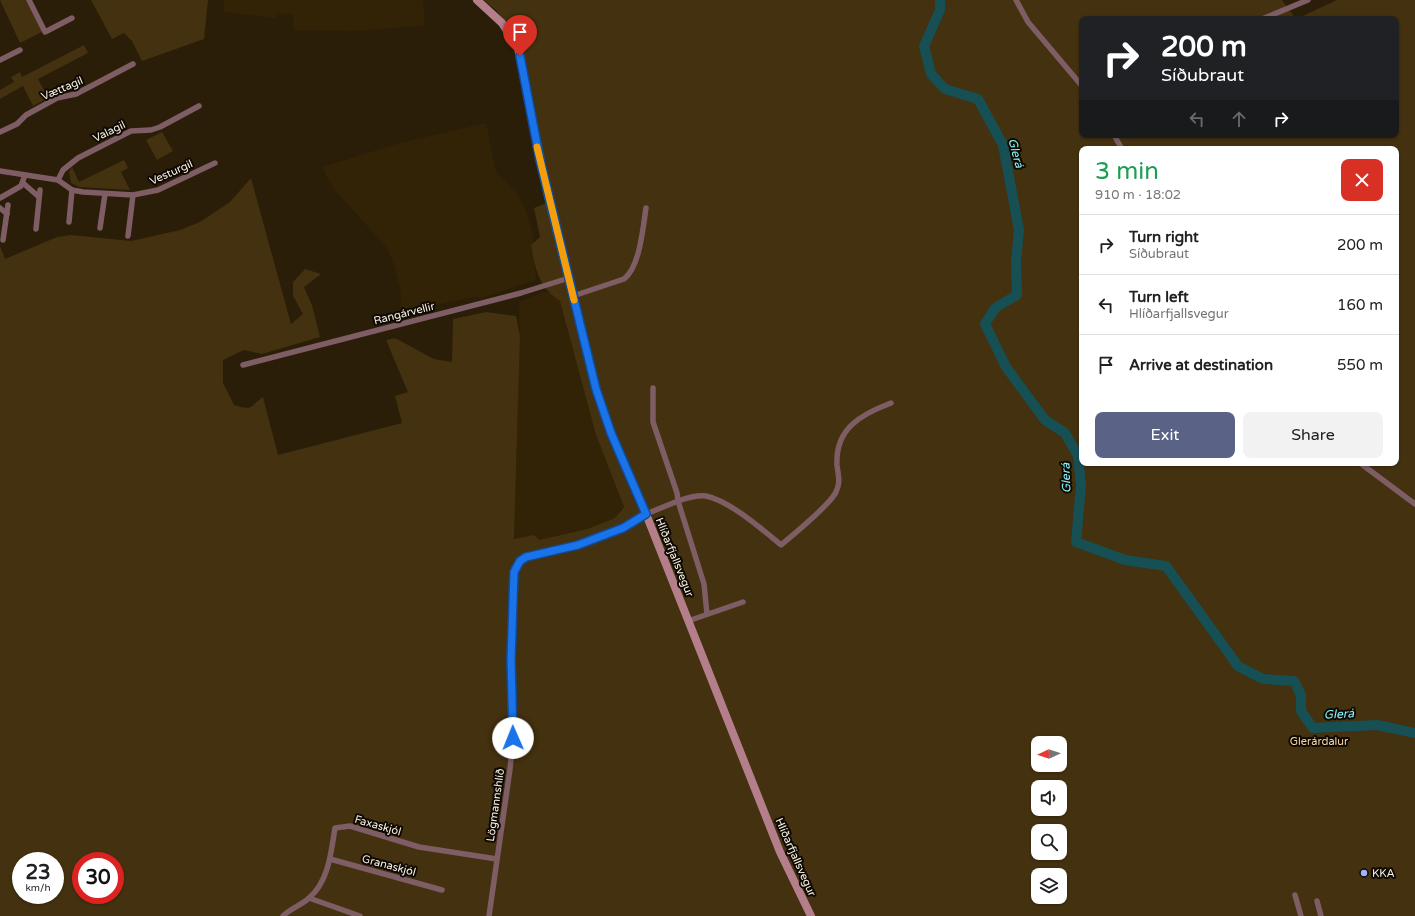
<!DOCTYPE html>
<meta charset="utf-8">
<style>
:root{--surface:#fff;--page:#f2f2f2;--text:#202124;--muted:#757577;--line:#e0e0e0;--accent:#5a6386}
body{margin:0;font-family:"Varela Round",sans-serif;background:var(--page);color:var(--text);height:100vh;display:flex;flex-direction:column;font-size:15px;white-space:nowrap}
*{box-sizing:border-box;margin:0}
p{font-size:13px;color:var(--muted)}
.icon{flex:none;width:22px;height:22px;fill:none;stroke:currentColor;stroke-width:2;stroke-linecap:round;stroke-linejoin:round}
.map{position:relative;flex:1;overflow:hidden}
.side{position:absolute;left:1079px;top:146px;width:320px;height:320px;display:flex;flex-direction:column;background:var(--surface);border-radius:8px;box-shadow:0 1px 3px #0004}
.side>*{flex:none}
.guide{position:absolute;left:1079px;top:16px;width:320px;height:122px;border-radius:8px;box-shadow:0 1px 3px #0004;background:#202124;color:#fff;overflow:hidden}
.needle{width:26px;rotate:267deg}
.tools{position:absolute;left:1031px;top:736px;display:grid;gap:8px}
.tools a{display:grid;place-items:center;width:36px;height:36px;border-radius:8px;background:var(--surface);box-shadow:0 1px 3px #0004;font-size:20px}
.speed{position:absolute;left:12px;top:852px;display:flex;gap:8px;font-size:20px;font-weight:700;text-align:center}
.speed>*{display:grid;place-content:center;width:52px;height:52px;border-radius:50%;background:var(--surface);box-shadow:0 1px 3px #0004;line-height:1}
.speed small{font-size:10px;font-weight:400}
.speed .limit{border:6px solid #d22;background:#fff;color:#111}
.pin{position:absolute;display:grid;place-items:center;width:34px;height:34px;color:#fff;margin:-41px -17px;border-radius:50% 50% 50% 0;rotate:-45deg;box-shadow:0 0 4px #0007}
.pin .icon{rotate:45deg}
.me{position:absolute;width:44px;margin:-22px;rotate:359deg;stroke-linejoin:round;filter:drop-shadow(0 0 3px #0008)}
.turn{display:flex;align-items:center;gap:14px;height:84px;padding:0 16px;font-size:18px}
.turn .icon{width:52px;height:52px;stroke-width:2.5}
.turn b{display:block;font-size:28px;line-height:34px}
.lanes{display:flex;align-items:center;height:38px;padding:0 16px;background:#0003;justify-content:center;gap:20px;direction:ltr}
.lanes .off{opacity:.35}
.round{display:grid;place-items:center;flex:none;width:42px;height:42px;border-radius:8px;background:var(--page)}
.headline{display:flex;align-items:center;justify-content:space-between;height:68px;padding:0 16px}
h1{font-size:24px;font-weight:600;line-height:30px;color:#1e9e55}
.cta{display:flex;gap:8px;margin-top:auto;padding:8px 16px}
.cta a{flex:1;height:46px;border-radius:8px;background:var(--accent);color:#fff;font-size:16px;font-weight:600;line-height:46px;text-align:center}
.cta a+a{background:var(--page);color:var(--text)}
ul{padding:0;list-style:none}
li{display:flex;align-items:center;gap:12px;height:60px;padding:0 16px;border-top:1px solid var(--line)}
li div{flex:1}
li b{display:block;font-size:15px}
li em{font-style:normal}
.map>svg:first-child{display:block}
</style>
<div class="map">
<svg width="1415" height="916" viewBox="0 0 1415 916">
<rect width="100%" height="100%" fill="#2a1e09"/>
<!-- built -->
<g fill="#322306">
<path d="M224,0H423L425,26L352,31L294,30L293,15L277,13L276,18L223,12Z"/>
<path d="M486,123L496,173L516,191L525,208L533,234L536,280L482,298L473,297L402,313L400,288L393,262L386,247L333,188L322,167L400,143Z"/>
<path d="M544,292L554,293L560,298L596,435L624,507L615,518L587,529L539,540L514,539L520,336L519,302Z"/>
</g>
<!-- green -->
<g fill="#43310f" fill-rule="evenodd">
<path d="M0,0H26L42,32L20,43Z"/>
<path d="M91,0H208L204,39L142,61L132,41L124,33L112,39Z"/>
<path d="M484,0H1282L1296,19L1337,0H1415V916H0V246L5,259L57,237L71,235L131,241L180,230L200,222L230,202L251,178L291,324L303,314L293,296V282L305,269L321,274L304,287L312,305L320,337L262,354L244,350L223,360V383L234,405C255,411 248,407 263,397L278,455L402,423L395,396L408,392L386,340L395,338L434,359L452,362L453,319L486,312L516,316L520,336L514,539L534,535L539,540L587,529L615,518L624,507L596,435L560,301C537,285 536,270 531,245L540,237L534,208L552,201L527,67L520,44L497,11ZM1082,19H1396V135H1082ZM1082,149H1396V463H1082ZM1038,743H1060V765H1038ZM1038,787H1060V809H1038ZM1038,831H1060V853H1038ZM21,861H55V895H21ZM81,861H115V895H81ZM1038,875H1060V897H1038Z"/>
<path d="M84,45L88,53L38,79L48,98L33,106L23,86L0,99V90L14,82L11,77L20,72L22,77Z"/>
<path d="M162,132L173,151L157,160L146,140Z"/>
<path d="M124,160L128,168L121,172L130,190L79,187L71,183L69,172L72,167L79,182Z"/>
</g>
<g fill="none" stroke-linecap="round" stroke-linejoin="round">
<!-- river -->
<path stroke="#165054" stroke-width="10" d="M940,0V10L924,46L931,74L945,89L978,99L1003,145L1019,230L1016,261L1017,295L995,308L985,324L1006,367L1045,420L1065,433L1078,456L1081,485L1076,542L1125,560L1166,566L1238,666L1263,679L1294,681L1301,695V711L1313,728L1377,725L1415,733"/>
<!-- minor -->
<g stroke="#7e5d64" stroke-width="5.5">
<path d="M29,0L45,32L72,18"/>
<path d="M1016,0L1028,22L1082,86"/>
<path d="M1262,19L1308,0"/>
<path d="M0,60L20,50"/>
<path d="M0,132L17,124L26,115L57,98L76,94L133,64"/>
<path d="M1114,135L1122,149"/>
<path d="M0,171L58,180L72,190L83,192L133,195L158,190L215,163"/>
<path d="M58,180L63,170L78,158L131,131L151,130L160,127L199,106"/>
<path d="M23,183L39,197"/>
<path d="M0,198L21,186L25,175"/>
<path d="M0,208L7,214"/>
<path d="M69,222L72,190"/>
<path d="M100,228L105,194"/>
<path d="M36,229L40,190"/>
<path d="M128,236L133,195"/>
<path d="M3,240L8,205"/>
<path d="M573,296L624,279C640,267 643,227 646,208"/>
<path d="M243,365L521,293L569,278"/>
<path d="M1360,463L1415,504"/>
<path d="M707,614L704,584L678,501C687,498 696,495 706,496C730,501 763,530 781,545C794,534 830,505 836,492C841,482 838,475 837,465C835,428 862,414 891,403"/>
<path d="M688,621L743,602"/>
<path d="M330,859L442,890"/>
<path d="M1295,895L1301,916"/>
<path d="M309,898L360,916"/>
<path d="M1317,901L1321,916"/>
<path d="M283,916C291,908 302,905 309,898C329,881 331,852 335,828L350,826L419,847L497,859"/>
<path d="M489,916L510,769L513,738L511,660L515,568L520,561L526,557L578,545L623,528L646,514L678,501L677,493L653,422V388"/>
</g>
<!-- secondary -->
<path stroke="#b47f8a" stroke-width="8" d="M477,0L502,23L518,48L548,196L596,389L611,433L646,514L780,852L811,916"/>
</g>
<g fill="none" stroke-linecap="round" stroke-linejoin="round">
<!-- route casing -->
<g stroke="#114b97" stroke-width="10">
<path id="route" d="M513,738L511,660L514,572L520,561L526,557L578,545L623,528L646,514L611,433L596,389L540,160L520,56"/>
</g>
<!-- route -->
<use href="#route" stroke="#1a73e8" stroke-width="7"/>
<!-- slow -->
<path stroke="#f59e0b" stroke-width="7" d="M537,147L574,300"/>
</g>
<!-- markers -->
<circle fill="#a0b3fd" stroke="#0e0903" stroke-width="1.5" cx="1364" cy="873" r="4"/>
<g text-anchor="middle" stroke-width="4" stroke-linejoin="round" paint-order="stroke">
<!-- street labels -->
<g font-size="11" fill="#fbf3e6" stroke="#0e0903">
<text transform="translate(62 88) rotate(-23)" y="4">Vættagil</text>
<text transform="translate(109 131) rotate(-26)" y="4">Valagil</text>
<text transform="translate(171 172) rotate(-24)" y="4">Vesturgil</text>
<text transform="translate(404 313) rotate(-14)" y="4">Rangárvellir</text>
<text transform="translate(675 557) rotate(68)" y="4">Hlíðarfjallsvegur</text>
<text transform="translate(495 805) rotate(-82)" y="4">Lögmannshlíð</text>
<text transform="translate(378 825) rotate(16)" y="4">Faxaskjól</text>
<text transform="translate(796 857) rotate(66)" y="4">Hlíðarfjallsvegur</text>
<text transform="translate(389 865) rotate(15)" y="4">Granaskjól</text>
</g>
<!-- park labels -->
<g font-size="11" fill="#f7d7a3" stroke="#0e0903">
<text x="1319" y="745">Glerárdalur</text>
</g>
<!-- poi labels -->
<g font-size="11" fill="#fbf3e6" stroke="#0e0903" text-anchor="start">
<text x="1372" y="877">KKA</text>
</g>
<!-- water labels -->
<g font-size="12" font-style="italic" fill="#88f6fe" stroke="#0e0903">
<text transform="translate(1016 153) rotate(75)" y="4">Glerá</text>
<text transform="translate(1066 478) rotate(-92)" y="4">Glerá</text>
<text transform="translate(1339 714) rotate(-3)" y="4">Glerá</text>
</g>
</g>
</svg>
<div class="tools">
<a><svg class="needle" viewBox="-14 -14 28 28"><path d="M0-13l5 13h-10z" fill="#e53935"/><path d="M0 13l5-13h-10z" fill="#757577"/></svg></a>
<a><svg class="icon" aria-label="sound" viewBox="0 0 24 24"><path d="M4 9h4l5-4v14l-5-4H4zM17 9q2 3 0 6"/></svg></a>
<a><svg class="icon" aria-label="search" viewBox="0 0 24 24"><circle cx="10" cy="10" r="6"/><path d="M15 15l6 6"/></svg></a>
<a><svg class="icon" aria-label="layers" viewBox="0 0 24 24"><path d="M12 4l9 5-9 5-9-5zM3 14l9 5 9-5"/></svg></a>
</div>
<div class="speed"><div>23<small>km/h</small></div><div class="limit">30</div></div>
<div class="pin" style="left:520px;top:56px;background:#d93025"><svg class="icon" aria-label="arrive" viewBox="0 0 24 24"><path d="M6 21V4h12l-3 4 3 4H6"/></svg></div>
<svg class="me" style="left:513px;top:738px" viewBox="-20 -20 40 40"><circle r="19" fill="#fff"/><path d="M0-13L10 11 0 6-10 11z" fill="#1a73e8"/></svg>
<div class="guide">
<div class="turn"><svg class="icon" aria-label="right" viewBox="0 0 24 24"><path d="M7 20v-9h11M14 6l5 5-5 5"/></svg><div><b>200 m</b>Síðubraut</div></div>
<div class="lanes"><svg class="icon off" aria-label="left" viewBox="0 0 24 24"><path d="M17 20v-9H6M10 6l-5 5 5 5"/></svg><svg class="icon off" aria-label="ahead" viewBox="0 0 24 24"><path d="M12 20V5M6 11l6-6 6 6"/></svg><svg class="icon" aria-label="right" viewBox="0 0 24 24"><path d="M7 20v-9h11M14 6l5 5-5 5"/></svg></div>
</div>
<section class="side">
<div class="headline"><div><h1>3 min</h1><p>910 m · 18:02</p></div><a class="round" style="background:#d93025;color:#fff"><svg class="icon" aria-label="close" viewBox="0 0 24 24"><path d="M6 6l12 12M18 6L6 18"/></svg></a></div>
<ul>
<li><svg class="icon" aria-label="right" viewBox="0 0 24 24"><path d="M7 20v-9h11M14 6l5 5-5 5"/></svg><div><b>Turn right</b><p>Síðubraut</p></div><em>200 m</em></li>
<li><svg class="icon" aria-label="left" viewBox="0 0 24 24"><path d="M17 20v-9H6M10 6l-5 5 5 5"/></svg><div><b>Turn left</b><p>Hlíðarfjallsvegur</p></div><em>160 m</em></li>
<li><svg class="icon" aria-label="arrive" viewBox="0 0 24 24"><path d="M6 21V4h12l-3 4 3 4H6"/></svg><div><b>Arrive at destination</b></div><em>550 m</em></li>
</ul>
<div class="cta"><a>Exit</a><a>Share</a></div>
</section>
</div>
